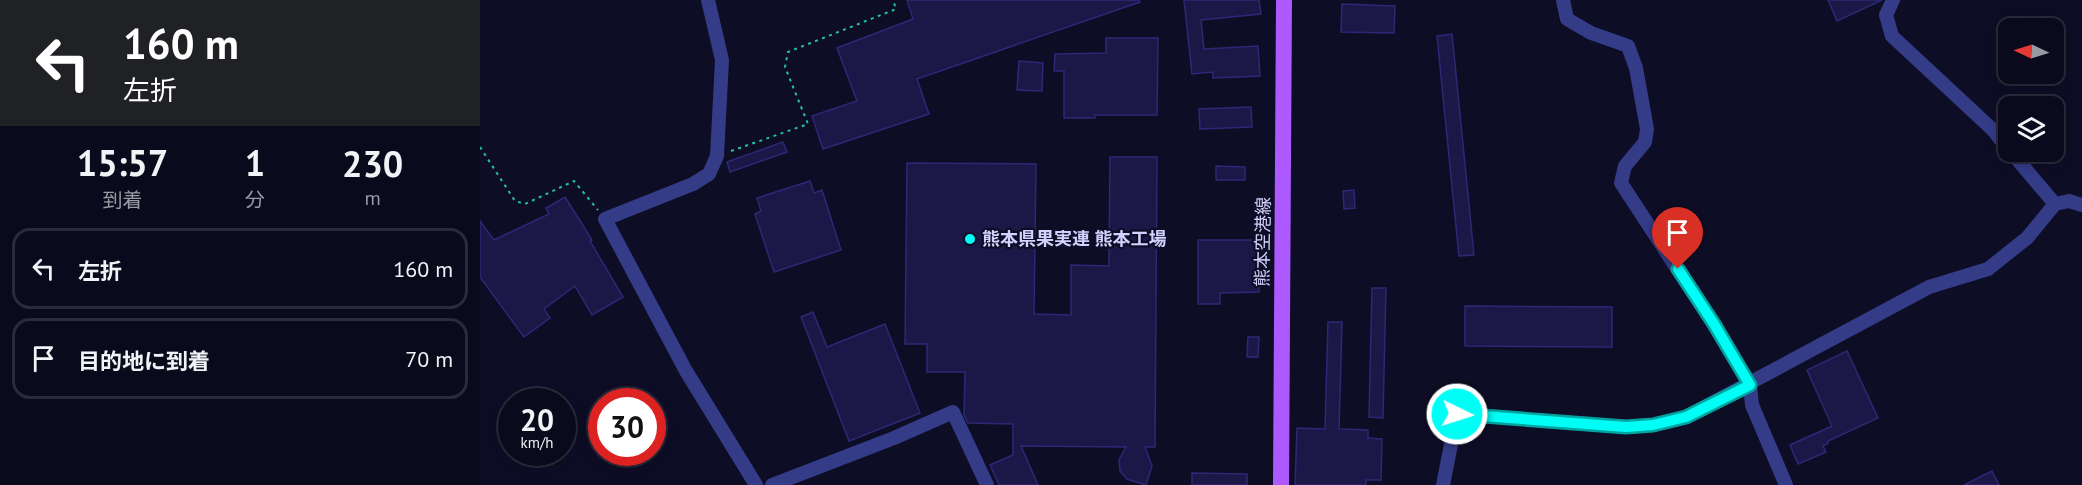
<!DOCTYPE html>
<html lang="ja">
<meta charset="utf-8">
<style>
:root{--surface:#0a0a1c;--page:#131325;--text:#f1f3f6;--muted:#999aa3;--line:#2a2b3b}
body{margin:0;font-family:"PT Sans","Noto Sans JP",sans-serif;background:var(--page);color:var(--text);height:100vh;display:flex;flex-direction:column;font-size:22px;white-space:nowrap}
*{box-sizing:border-box;margin:0}
p{font-size:20px;color:var(--muted)}
.icon{flex:none;width:33px;height:33px;fill:none;stroke:currentColor;stroke-width:2;stroke-linecap:round;stroke-linejoin:round}
.map{position:relative;flex:1;overflow:hidden}
.side{display:flex;flex-direction:column;background:var(--surface);width:480px}
.side>*{flex:none}
.banner{background:#202124;color:#fff;overflow:hidden}
.needle{width:39px;rotate:274deg}
.tools{position:absolute;left:1518px;top:18px;display:grid;gap:12px}
.tools a{display:grid;place-items:center;width:66px;height:66px;border-radius:12px;background:var(--surface);box-shadow:0 3px 15px #0003,0 0 0 2px var(--line);font-size:30px}
.speed{position:absolute;left:18px;top:388px;display:flex;gap:12px;font-size:30px;font-weight:700;text-align:center}
.speed>*{display:grid;place-content:center;width:78px;height:78px;border-radius:50%;background:var(--surface);box-shadow:0 3px 15px #0003,0 0 0 2px var(--line);line-height:1}
.speed small{font-size:15px;font-weight:400}
.speed .limit{border:9px solid #d22;background:#fff;color:#111}
.pin{position:absolute;display:grid;place-items:center;width:51px;height:51px;color:#fff;margin:-62px -26px;border-radius:50% 50% 50% 0;rotate:-45deg;box-shadow:0 0 6px #0007}
.pin .icon{rotate:45deg}
.me{position:absolute;width:66px;margin:-33px;rotate:94deg;stroke-linejoin:round;filter:drop-shadow(0 0 4px #0008)}
.turn{display:flex;align-items:center;gap:21px;height:126px;padding:0 24px;font-size:27px}
.turn .icon{width:78px;height:78px;stroke-width:2.5}
.turn b{display:block;font-size:42px;line-height:51px}
.eta{display:flex;justify-content:space-evenly;align-items:center;height:102px;text-align:center}
.eta b{font-size:36px;font-weight:700;line-height:42px}
ul{padding:0;list-style:none}
li{display:flex;align-items:center;gap:18px;height:81px;margin:0 12px 9px;padding:0 12px;border:3px solid var(--line);border-radius:18px}
li div{flex:1}
li b{display:block;font-size:22px}
li em{font-style:normal}
main{display:flex;flex:1;min-height:0}
.map>svg:first-child{display:block}
</style>
<main>
<section class="side">
<div class="banner">
<div class="turn"><svg class="icon" aria-label="left" viewBox="0 0 24 24"><path d="M17 20v-9H6M10 6l-5 5 5 5"/></svg><div><b>160 m</b>左折</div></div>
</div>
<div class="eta">
<div><b>15:57</b><p>到着</p></div>
<div><b>1</b><p>分</p></div>
<div><b>230</b><p>m</p></div>
</div>
<ul>
<li><svg class="icon" aria-label="left" viewBox="0 0 24 24"><path d="M17 20v-9H6M10 6l-5 5 5 5"/></svg><div><b>左折</b></div><em>160 m</em></li>
<li><svg class="icon" aria-label="arrive" viewBox="0 0 24 24"><path d="M6 21V4h12l-3 4 3 4H6"/></svg><div><b>目的地に到着</b></div><em>70 m</em></li>
</ul>
</section>
<div class="map">
<svg width="1602" height="485" viewBox="0 0 1602 485">
<rect width="100%" height="100%" fill="#0e0d26"/>
<!-- building -->
<g fill="#1b1848" stroke="#2d2876" stroke-width="1.5">
<path d="M427,0H659L660,2L437,79L449,114L343,149L332,116L377,101L357,48L433,19Z"/>
<path d="M704,0H779L781,14L721,20L724,49L778,46L780,76L733,78V72L712,74Z"/>
<path d="M1348,0H1402L1357,21Z"/>
<path d="M862,4L915,6L914,33L861,32Z"/>
<path d="M972,34L994,255L979,256L957,36Z"/>
<path d="M626,38H678L677,115H615V118H584V71H574L575,54L626,53Z"/>
<path d="M539,61L563,63L562,91L537,90Z"/>
<path d="M771,107L772,127L720,129L719,109Z"/>
<path d="M303,142L307,152L250,172L247,162Z"/>
<path d="M630,157H677L675,447H665L672,466L666,485L647,479L640,471L639,460L646,447L541,446L558,485H519L510,465L533,455V424L488,423L484,415L485,372H447V344H425L427,163L556,164L554,314L591,315V265L629,266Z"/>
<path d="M736,166L765,167V180H736Z"/>
<path d="M330,181L334,193L342,190L361,250L294,272L275,214L281,211L277,198Z"/>
<path d="M874,190L875,208L864,209L863,191Z"/>
<path d="M85,197L112,240L110,241L143,297L112,315L95,286L64,309L70,318L44,337L0,277V221L14,240L69,214L66,208Z"/>
<path d="M718,240H779V292L740,293V304H718Z"/>
<path d="M892,288H906L903,418L889,417Z"/>
<path d="M985,306L1132,307V347L985,346Z"/>
<path d="M333,312L347,347L405,324L440,413L369,441L321,317Z"/>
<path d="M848,322H862L859,429L888,430V438L902,439L901,480H886V485H815L817,428L845,429Z"/>
<path d="M768,337H779L778,357H767Z"/>
<path d="M1367,351L1398,418L1348,441V443L1343,446L1346,452L1318,464L1310,445L1352,426L1327,370Z"/>
<path d="M1512,471L1519,485H1484Z"/>
<path d="M712,473L767,474V485H712Z"/>
</g>
<g fill="none" stroke-linecap="round" stroke-linejoin="round">
<!-- path -->
<g stroke="#26bfa2" stroke-width="2" stroke-dasharray="3 4.5" stroke-linecap="butt">
<path d="M0,147L35,201L45,204L94,181L118,210"/>
<path d="M251,151L328,124L305,67L308,52L416,9L413,0"/>
</g>
<!-- minor -->
<g stroke="#343c88" stroke-width="14">
<path d="M228,0L242,60L237,156L229,174L213,184L125,219L206,371L276,485"/>
<path d="M1083,0L1087,19L1111,33L1148,46L1156,68L1167,129L1165,142L1145,166L1141,183L1234,325L1270,385L1272,405L1306,485"/>
<path d="M1413,0L1406,15L1412,36L1513,130L1528,149"/>
<path d="M1531,152L1575,204"/>
<path d="M292,485L414,438L473,412L507,485"/>
<path d="M963,485L977,414L1146,427L1173,425L1206,417L1449,287L1508,269L1547,238L1575,204L1589,201L1602,205"/>
</g>
<!-- major -->
<path stroke="#ac59ff" stroke-width="16" d="M801,485L804,0"/>
</g>
<g fill="none" stroke-linecap="round" stroke-linejoin="round">
<!-- route casing -->
<g stroke="#00a4a0" stroke-width="15">
<path id="route" d="M977,414L1146,427L1173,425L1206,417L1270,385L1234,324L1198,269"/>
</g>
<!-- route -->
<use href="#route" stroke="#00fdf6" stroke-width="10"/>
</g>
<!-- markers -->
<circle fill="#00fdf6" stroke="#0e0d26" stroke-width="2" cx="490" cy="239" r="6"/>
<g text-anchor="middle" stroke-width="4.5" stroke-linejoin="round" paint-order="stroke">
<!-- poi labels -->
<g font-size="18" font-weight="bold" fill="#d2d2ff" stroke="#0e0d26" text-anchor="start">
<text x="502" y="245">熊本県果実連 熊本工場</text>
</g>
<!-- street labels -->
<g font-size="18" fill="#d2d2ff" stroke="#0e0d26">
<text transform="translate(783 242) rotate(-89)" y="6">熊本空港線</text>
</g>
</g>
</svg>
<div class="tools">
<a><svg class="needle" viewBox="-14 -14 28 28"><path d="M0-13l5 13h-10z" fill="#e53935"/><path d="M0 13l5-13h-10z" fill="#999aa3"/></svg></a>
<a><svg class="icon" aria-label="layers" viewBox="0 0 24 24"><path d="M12 4l9 5-9 5-9-5zM3 14l9 5 9-5"/></svg></a>
</div>
<div class="speed"><div>20<small>km/h</small></div><div class="limit">30</div></div>
<div class="pin" style="left:1198px;top:269px;background:#d93025"><svg class="icon" aria-label="arrive" viewBox="0 0 24 24"><path d="M6 21V4h12l-3 4 3 4H6"/></svg></div>
<svg class="me" style="left:977px;top:414px" viewBox="-20 -20 40 40"><circle r="17" fill="#00fdf6" stroke="#fff" stroke-width="3"/><path d="M0-11L8 9 0 5-8 9z" fill="#fff"/></svg>
</div>
</main>
